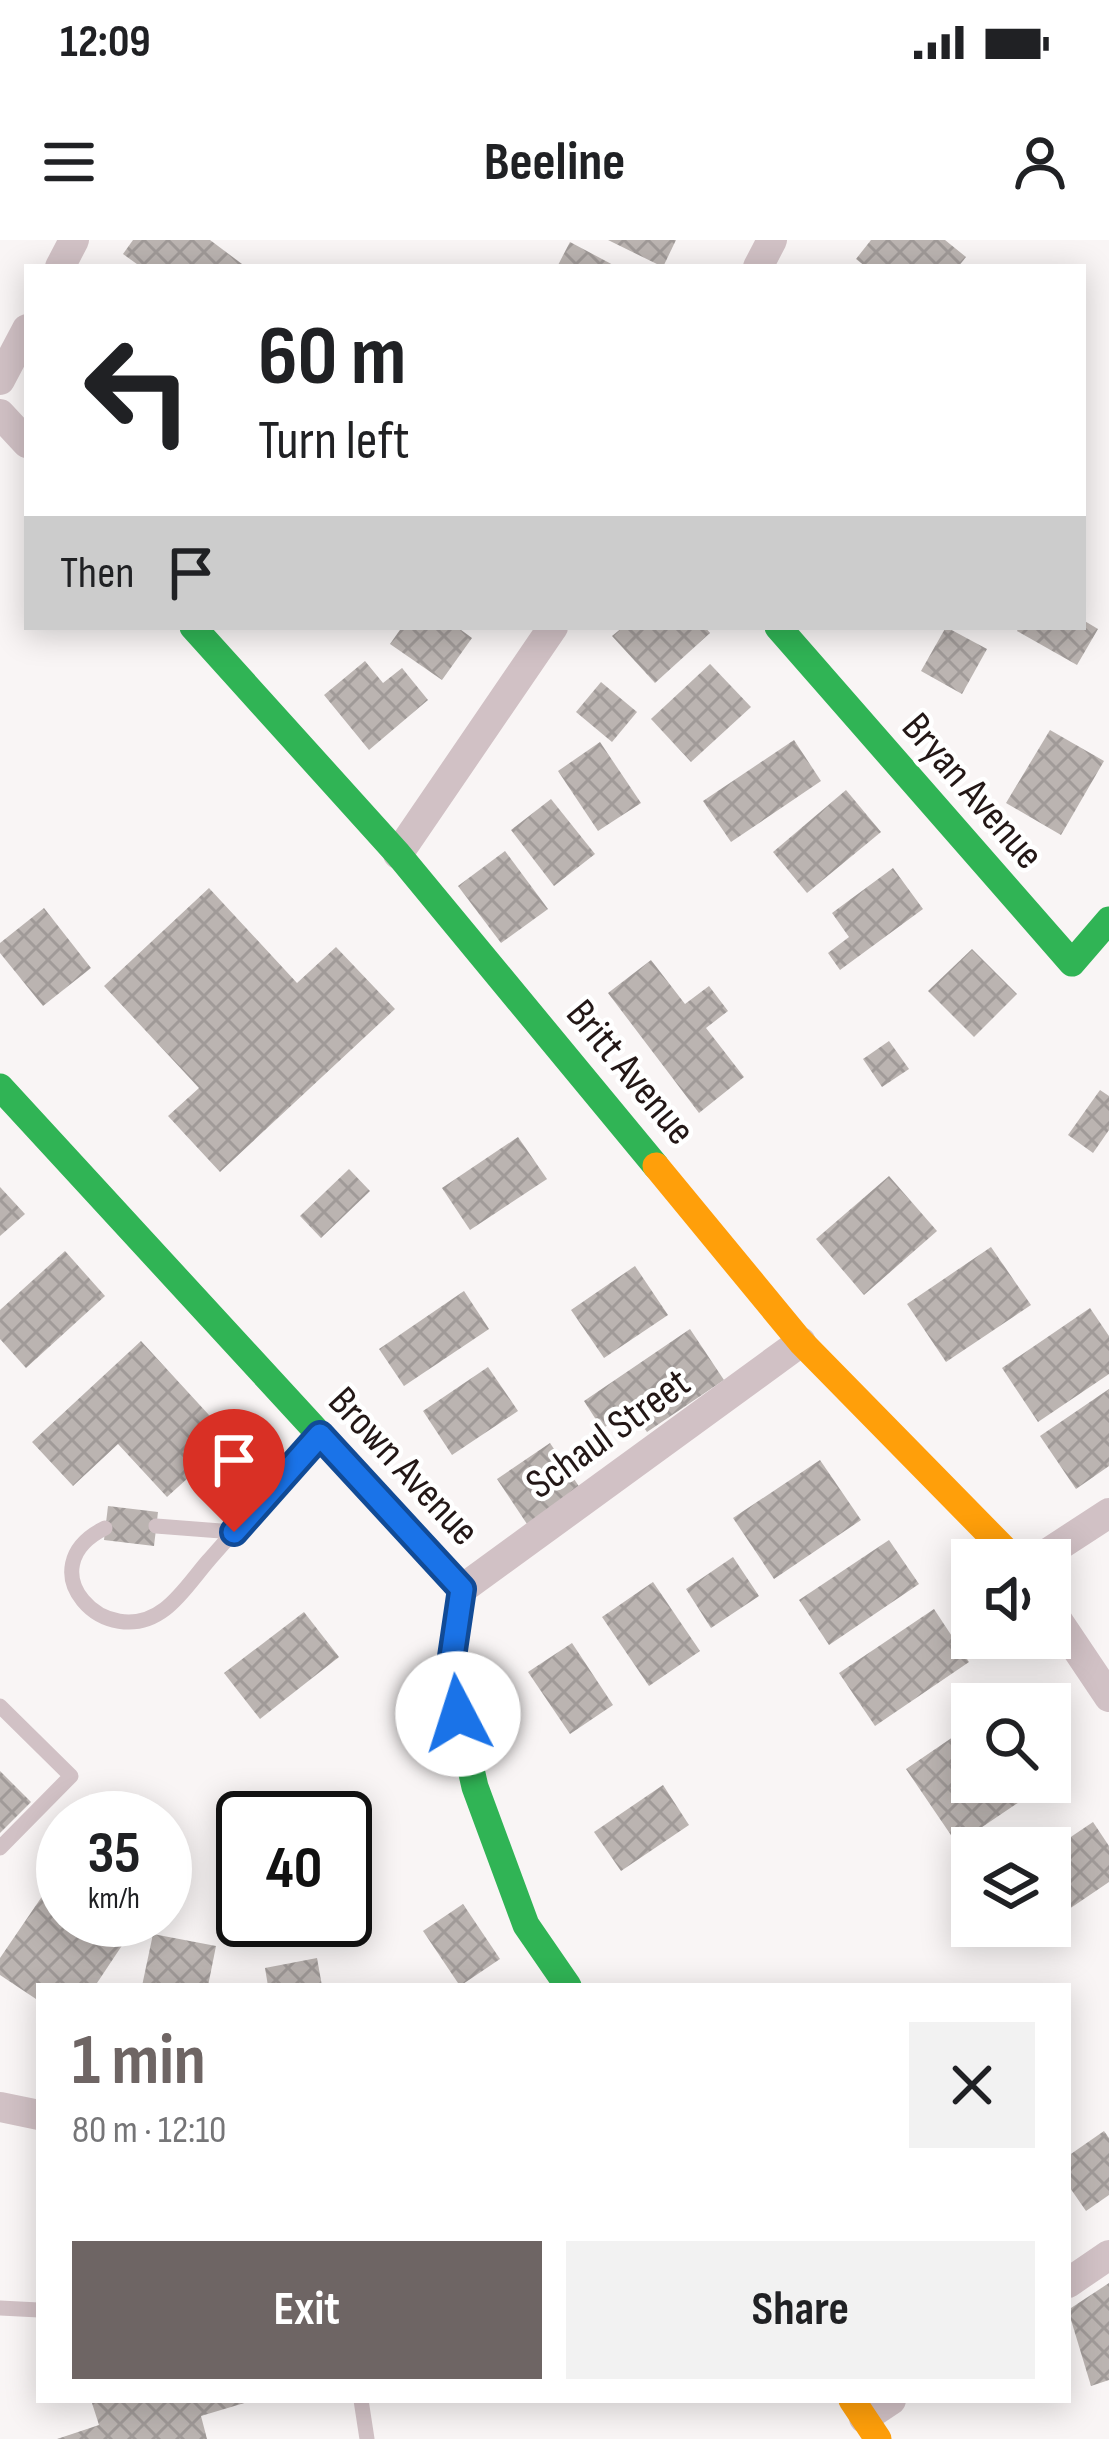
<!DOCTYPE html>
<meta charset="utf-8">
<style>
:root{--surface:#fff;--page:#f2f2f2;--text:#202124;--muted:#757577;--accent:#6e6564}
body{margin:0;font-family:"Sofia Sans Condensed",sans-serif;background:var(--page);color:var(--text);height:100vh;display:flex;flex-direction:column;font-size:45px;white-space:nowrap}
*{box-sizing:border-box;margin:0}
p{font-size:39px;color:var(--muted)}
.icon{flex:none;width:66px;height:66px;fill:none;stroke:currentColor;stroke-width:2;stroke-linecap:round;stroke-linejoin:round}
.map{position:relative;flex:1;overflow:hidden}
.side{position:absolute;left:36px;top:1743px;width:1035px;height:420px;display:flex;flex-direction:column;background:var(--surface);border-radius:0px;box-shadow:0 6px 30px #0003}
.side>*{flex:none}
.top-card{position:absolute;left:24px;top:24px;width:1062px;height:366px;border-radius:0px;box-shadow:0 6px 30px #0003;background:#fff;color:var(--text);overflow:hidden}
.fabs{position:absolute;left:951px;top:1299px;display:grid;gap:24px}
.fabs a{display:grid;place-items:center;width:120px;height:120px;border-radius:0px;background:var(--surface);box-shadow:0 6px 30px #0003;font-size:60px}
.speed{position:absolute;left:36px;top:1551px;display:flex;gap:24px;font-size:60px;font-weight:700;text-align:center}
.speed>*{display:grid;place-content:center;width:156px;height:156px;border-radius:50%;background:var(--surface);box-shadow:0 6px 30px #0003;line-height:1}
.speed small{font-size:30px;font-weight:400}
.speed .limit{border:6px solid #111;border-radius:18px;background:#fff;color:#111}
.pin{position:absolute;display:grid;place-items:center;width:102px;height:102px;color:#fff;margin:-123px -51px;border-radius:50% 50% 50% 0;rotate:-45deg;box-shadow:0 0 12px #0007}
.pin .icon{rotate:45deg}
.me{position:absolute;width:132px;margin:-66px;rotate:355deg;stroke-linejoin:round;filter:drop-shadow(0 0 9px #0008)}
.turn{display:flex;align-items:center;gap:42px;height:252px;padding:0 36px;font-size:54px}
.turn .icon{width:156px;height:156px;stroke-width:2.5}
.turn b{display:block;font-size:84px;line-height:102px}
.then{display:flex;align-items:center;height:114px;padding:0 36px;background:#0003;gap:24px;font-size:45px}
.round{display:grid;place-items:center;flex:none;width:126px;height:126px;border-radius:0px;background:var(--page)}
.headline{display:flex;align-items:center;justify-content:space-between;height:204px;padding:0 36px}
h1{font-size:72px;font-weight:700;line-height:90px;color:var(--accent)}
.primary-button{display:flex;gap:24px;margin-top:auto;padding:24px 36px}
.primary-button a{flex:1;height:138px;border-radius:0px;background:var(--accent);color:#fff;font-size:48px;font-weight:700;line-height:138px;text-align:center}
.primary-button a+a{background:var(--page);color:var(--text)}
.status{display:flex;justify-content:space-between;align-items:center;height:84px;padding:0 60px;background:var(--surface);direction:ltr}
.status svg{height:33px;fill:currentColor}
header{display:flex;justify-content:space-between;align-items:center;height:156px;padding:0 36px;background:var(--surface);font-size:54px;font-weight:700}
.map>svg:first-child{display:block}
</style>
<div class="status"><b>12:09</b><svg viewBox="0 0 49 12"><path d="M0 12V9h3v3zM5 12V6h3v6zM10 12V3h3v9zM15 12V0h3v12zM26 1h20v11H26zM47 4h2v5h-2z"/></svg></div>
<header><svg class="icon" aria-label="menu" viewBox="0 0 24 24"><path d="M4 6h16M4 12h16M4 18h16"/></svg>Beeline<svg class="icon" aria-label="person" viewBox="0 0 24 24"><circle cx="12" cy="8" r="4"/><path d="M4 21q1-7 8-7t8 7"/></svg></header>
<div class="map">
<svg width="1109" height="2199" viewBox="0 0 1109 2199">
<defs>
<pattern id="building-cross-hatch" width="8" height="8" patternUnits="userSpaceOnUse" patternTransform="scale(3)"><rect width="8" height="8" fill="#bbb4b1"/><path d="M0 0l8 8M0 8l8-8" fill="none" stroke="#a09a98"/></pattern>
</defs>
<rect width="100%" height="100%" fill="#f9f5f5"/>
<!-- building -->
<g fill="url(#building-cross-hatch)">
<path d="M133,0H210L246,27H141L123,14Z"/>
<path d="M608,0H676L663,27Z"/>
<path d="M871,0H945L966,17L958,27H866L856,19Z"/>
<path d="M570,2L617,27H557Z"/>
<path d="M1083,380L1098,389L1077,425L1017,391L1019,387H1083Z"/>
<path d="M402,387H457L472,398L442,440L390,404Z"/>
<path d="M623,387H705L710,393L655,443L612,396Z"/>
<path d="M946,387L987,409L962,454L921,431Z"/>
<path d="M365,421L383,443L402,428L428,460L369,510L324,455Z"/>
<path d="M710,424L751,467L691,522L651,479Z"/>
<path d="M601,442L637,472L612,502L576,472Z"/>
<path d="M1050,490L1104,521L1061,595L1006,563Z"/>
<path d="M794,500L821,541L731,602L703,561Z"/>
<path d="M600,502L641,563L598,591L558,531Z"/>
<path d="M846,550L881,592L807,653L773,612Z"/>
<path d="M551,559L595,614L554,646L511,590Z"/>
<path d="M505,611L548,669L501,703L458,646Z"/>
<path d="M893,628L923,669L840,730L828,713L849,697L832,673Z"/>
<path d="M209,648L297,743L336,707L395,769L220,932L168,876L199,848L104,746Z"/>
<path d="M44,668L91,728L43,766L0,713V703Z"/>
<path d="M972,709L1017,754L974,797L928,751Z"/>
<path d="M651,720L685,764L709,746L728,771L706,788L744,837L699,873L608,753Z"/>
<path d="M889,801L909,829L882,847L863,819Z"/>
<path d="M1100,850L1109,856V890L1093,913L1068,895Z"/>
<path d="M518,897L547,939L470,990L442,948Z"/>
<path d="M349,929L370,951L321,998L300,976Z"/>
<path d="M889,936L937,991L864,1055L816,999Z"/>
<path d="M0,947L25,974L0,996Z"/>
<path d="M991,1007L1031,1065L946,1122L907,1064Z"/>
<path d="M65,1011L105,1056L26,1128L0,1099V1070Z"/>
<path d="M635,1026L668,1075L604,1118L571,1070Z"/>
<path d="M464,1051L489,1089L404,1146L379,1109Z"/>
<path d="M1090,1068L1109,1096V1134L1038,1182L1002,1128Z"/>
<path d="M690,1089L724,1140L647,1192L631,1169L602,1189L584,1161Z"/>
<path d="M141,1101L231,1199L167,1257L118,1204L73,1246L32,1202Z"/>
<path d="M488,1127L518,1171L452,1215L423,1171Z"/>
<path d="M1109,1149V1226L1076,1249L1040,1196Z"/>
<path d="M550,1203L580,1248L527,1284L497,1239Z"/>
<path d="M820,1220L861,1280L774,1339L733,1278Z"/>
<path d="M108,1266L158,1272L154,1306L104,1300Z"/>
<path d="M889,1300L919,1344L829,1405L799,1360Z"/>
<path d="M733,1317L759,1356L711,1388L686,1349Z"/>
<path d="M653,1342L700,1411L649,1446L602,1377Z"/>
<path d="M934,1369L969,1422L875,1486L839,1433Z"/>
<path d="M304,1372L339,1417L260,1479L224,1433Z"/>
<path d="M572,1403L613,1465L570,1494L528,1432Z"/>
<path d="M972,1484V1542H1027L1034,1552L957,1604L906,1529Z"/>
<path d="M0,1531L31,1562L0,1593Z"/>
<path d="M663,1545L689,1585L621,1631L594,1592Z"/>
<path d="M1093,1582L1109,1606V1642L1050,1682V1611Z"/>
<path d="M45,1652L63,1664V1680H88L123,1704L95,1746H39V1761L0,1735V1718Z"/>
<path d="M463,1664L500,1719L460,1746L423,1691Z"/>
<path d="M153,1694L216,1706L208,1746H142Z"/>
<path d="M317,1718L322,1746H268L265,1728Z"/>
<path d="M1104,1891L1109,1898V1955L1086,1971L1068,1945V1916Z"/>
<path d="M1109,2043V2140L1091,2146L1068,2070Z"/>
<path d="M91,2160H251V2161L201,2176L207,2199H57L99,2185Z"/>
</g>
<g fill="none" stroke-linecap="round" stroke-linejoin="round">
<!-- lane -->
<g stroke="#d1c1c5" stroke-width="15">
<path d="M156,1286L234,1292"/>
<path d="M105,1288C26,1327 105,1415 165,1369C181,1357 195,1336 208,1321C245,1279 281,1238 318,1197"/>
<path d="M0,1466L71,1536L0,1608"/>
<path d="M0,2068L39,2070"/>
<path d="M361,2160L367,2199"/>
</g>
<!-- street -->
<g stroke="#d1c1c5" stroke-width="30">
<path d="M60,27L74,0"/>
<path d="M758,27L772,0"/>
<path d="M0,140L27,89"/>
<path d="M0,174L27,203"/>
<path d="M398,614L553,387"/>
<path d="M1037,1320L1109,1273"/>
<path d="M462,1349L801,1102"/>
<path d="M1050,1369L1109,1457"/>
<path d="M0,1867L39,1875"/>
<path d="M1068,2043L1109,2015"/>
<path d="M864,2178L891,2160"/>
</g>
<!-- fast -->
<g stroke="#30b455" stroke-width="27">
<path d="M193,387L398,614L656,926"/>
<path d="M778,387L1072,723L1109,680"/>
<path d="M0,847L462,1349L450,1437L475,1547L526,1685L568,1746"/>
</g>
<!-- slow -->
<g stroke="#ff9f0a" stroke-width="27">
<path d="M656,926L801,1102L1015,1320"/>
<path d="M852,2160L878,2199"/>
</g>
</g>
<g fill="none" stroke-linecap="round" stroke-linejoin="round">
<!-- route casing -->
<g stroke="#114b97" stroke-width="30">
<path id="route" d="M234,1292L320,1195L462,1349L449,1437L458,1474"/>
</g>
<!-- route -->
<use href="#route" stroke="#1a73e8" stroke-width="21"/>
</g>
<g text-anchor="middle" stroke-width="9" stroke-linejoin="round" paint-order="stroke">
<!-- street labels -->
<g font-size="42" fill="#231716" stroke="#fff">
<text transform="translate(974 550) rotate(49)" y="15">Bryan Avenue</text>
<text transform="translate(632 831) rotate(50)" y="15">Britt Avenue</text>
<text transform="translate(607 1192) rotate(-36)" y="15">Schaul Street</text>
<text transform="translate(405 1225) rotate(47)" y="15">Brown Avenue</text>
</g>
</g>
</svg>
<div class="fabs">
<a><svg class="icon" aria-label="sound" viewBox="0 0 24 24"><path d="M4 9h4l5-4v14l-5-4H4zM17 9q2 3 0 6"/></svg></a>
<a><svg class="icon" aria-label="search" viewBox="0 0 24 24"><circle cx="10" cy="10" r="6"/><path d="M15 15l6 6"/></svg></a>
<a><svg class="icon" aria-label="layers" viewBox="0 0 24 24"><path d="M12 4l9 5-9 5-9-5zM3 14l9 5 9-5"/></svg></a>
</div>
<div class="speed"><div>35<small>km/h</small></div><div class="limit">40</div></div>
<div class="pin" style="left:234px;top:1292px;background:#d93025"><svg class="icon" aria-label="arrive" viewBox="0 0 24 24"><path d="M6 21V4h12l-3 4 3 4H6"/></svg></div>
<svg class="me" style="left:458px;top:1474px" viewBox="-20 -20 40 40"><circle r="19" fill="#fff"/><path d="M0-13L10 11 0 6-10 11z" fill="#1a73e8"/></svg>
<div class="top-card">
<div class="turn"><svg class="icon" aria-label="left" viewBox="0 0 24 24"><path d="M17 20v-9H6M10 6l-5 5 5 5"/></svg><div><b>60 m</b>Turn left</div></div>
<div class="then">Then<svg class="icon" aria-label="arrive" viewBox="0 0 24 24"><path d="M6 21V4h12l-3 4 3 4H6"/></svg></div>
</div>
<section class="side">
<div class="headline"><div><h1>1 min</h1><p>80 m · 12:10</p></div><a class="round"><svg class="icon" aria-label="close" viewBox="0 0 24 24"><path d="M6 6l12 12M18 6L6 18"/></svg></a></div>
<div class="primary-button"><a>Exit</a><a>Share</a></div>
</section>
</div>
